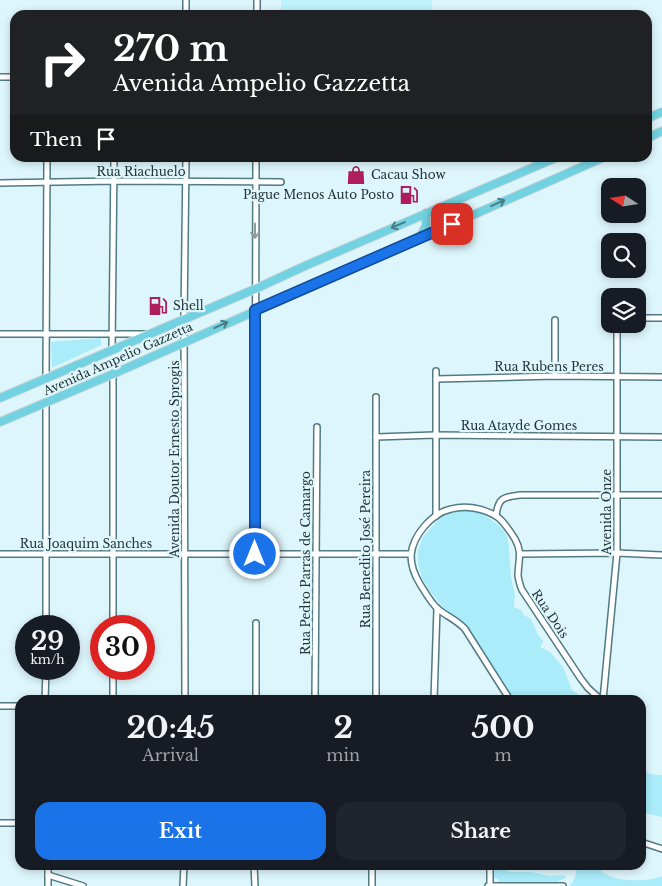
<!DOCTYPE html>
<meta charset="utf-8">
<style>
:root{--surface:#171b24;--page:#20242c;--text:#f1f3f6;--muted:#9ea1a6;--accent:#1a73e8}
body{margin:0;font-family:"Libre Baskerville",serif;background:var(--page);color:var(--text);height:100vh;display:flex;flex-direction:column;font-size:19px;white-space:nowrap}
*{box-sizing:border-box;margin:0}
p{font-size:16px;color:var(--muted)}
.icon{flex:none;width:28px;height:28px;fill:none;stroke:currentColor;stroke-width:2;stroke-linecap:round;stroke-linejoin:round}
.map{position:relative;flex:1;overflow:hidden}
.drawer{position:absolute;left:15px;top:695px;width:631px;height:175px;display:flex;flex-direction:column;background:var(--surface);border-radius:15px;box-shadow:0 2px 8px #0003}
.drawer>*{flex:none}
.hud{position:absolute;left:10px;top:10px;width:642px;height:152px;border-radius:15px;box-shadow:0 2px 8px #0003;background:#202124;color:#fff;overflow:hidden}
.needle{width:32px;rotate:282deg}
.fabs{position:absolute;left:601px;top:178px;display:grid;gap:10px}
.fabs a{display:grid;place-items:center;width:45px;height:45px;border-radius:10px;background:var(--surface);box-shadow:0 2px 8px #0003;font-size:25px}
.speed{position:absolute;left:15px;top:615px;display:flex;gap:10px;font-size:25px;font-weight:700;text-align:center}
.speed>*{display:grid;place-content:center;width:65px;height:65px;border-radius:50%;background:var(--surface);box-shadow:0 2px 8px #0003;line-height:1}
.speed small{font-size:12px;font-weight:400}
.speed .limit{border:8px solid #d22;background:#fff;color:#111}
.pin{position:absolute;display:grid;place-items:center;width:42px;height:42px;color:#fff;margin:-21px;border-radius:10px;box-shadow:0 2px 8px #0006}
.me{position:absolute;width:55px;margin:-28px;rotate:0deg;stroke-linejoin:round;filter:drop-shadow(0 0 4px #0008)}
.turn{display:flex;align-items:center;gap:18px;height:105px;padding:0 20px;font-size:22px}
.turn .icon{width:65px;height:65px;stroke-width:2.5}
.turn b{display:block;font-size:35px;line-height:42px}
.then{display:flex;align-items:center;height:48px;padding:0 20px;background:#0003;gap:10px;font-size:19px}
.eta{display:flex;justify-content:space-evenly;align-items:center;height:85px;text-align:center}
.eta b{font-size:30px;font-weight:700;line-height:35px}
.primary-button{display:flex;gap:10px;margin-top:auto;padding:10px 20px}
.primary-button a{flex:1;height:58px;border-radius:15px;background:var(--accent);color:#fff;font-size:20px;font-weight:700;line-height:58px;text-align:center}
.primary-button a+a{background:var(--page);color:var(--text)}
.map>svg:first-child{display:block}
</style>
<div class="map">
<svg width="662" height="886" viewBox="0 0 662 886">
<rect width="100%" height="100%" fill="#ddf6fc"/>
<!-- built -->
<rect fill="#bdf2fd" x="281" y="0" width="151" height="15"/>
<!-- green -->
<g fill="#aaecfa">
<path d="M101,338V345L52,368L51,342Z"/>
<path d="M451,509H470L483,514L500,526L504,531L507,537L509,547L511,577L515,595L514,607L521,610L524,615L531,619L538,635L543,641V643L540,647L550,652L563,667L572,690L579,695L583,700H517L496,683L492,671L476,641L468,630L446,611L429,590L422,578L418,564V551L423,537L444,513Z"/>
<path d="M641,760L646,772L650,774L662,775V817L641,812Z"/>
<path d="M577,865H597C604,883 647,883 662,876V886H570L575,878Z"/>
<path d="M497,867L511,872H532L549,876L564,875L566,877L565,878L553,884L492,886L499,883V880L494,877L493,873V869Z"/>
</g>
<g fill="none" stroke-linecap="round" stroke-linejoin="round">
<!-- street casing -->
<g stroke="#527a83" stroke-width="8">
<g id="street">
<path d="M186,0V15"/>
<path d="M257,15V0"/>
<path d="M0,77H15"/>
<path d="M0,183L114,181L281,182"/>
<path d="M617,293V296"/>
<path d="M638,318H662"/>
<path d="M555,320V376"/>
<path d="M0,334H147"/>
<path d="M112,350L114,158"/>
<path d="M436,371V516"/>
<path d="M113,374V626"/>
<path d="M46,379L47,158"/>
<path d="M436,379L555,376L662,377"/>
<path d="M376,437L435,435L662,437"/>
<path d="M496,516C498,498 503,497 520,495H662"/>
<path d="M0,554H411"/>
<path d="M255,554L256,158"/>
<path d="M521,554L617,553L662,555"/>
<path d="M46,626V403"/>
<path d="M113,669V700"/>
<path d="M45,700L46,669"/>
<path d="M185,700L184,319L186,158"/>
<path d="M256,700V623"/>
<path d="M315,700L317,427"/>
<path d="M376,700V397"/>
<path d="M434,700L437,608"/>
<path d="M510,700L465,629C457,620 446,616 438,609C431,603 425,592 420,584C415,576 411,565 411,555C413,535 432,513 451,509C465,505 483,508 496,516C503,520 510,531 515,539C523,553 518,561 518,576C519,581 520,586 522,590L581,679L588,688L601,700"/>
<path d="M603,700L617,553V324"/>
<path d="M0,706H20"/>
<path d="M641,735L642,736"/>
<path d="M0,823H20"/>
<path d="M641,842L662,849"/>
<path d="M48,865V886"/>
<path d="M254,865L255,886"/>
<path d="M372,865V886"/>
<path d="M48,875L83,886"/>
<path d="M183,886L184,865"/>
<path d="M488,886H563"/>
<path d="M490,886V865"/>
</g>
</g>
<!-- primary casing -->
<g stroke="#d3d7d7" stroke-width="10">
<g id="primary">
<path d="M648,118L662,112"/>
<path d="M648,138L662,131"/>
<path d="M420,237L426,226V213"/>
<path d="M0,398L255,289L307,265L555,158"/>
<path d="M0,422L113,374L602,158"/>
</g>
</g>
<!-- street -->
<use href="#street" stroke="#fff" stroke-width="5"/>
<!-- primary -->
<use href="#primary" stroke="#73d2e1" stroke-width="8"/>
</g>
<!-- one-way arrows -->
<defs><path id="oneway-shaft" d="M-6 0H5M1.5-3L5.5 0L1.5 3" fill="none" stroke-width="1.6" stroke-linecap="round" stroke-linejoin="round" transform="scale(1.25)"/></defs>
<g stroke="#487c84">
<use href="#oneway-shaft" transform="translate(498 203) rotate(-24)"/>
<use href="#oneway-shaft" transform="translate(398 225) rotate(157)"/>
<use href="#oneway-shaft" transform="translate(221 325) rotate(-24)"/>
</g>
<use stroke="#929a9c" href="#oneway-shaft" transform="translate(255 231) rotate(90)"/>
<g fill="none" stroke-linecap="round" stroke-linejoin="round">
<!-- route casing -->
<g stroke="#114b97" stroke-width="12">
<path id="route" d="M255,554V310L452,224"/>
</g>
<!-- route -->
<use href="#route" stroke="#1a73e8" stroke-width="9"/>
</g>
<!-- icons -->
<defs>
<g id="shop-bare" transform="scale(1.5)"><path d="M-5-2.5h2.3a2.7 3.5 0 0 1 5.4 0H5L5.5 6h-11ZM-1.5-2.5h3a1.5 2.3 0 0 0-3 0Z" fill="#ad1e5a" stroke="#ddf6fc" stroke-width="2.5" paint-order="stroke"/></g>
<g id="fuel-bare" transform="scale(1.5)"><path d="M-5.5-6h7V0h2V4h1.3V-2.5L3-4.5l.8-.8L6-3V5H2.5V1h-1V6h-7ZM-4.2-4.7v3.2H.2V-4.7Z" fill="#ad1e5a" stroke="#ddf6fc" stroke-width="2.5" paint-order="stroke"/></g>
</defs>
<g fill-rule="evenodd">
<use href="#shop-bare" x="356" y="175"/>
<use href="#fuel-bare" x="409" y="195"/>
<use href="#fuel-bare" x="158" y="306"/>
</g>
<g text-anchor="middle" stroke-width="4.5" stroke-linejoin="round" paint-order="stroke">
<!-- street labels -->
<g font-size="12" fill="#243538" stroke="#ddf6fc">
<text x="141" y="176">Rua Riachuelo</text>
<text transform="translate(118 359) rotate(-24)" y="4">Avenida Ampelio Gazzetta</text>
<text x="549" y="371">Rua Rubens Peres</text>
<text x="519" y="430">Rua Atayde Gomes</text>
<text transform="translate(175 459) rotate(-90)" y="4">Avenida Doutor Ernesto Sprogis</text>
<text transform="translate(607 512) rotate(-90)" y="4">Avenida Onze</text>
<text x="86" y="548">Rua Joaquim Sanches</text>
<text transform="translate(366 549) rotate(-90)" y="4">Rua Benedito José Pereira</text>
<text transform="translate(306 563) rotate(-90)" y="4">Rua Pedro Parras de Camargo</text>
<text transform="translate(550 614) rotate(56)" y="4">Rua Dois</text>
</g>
<!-- poi labels -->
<g font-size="12" fill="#243538" stroke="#ddf6fc" text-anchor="start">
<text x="371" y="179">Cacau Show</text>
<text x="394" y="199" text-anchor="end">Pague Menos Auto Posto</text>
<text x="173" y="310">Shell</text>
</g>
</g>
</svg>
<div class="fabs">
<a><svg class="needle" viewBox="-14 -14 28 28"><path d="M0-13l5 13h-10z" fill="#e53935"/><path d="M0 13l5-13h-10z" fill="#9ea1a6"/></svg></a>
<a><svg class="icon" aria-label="search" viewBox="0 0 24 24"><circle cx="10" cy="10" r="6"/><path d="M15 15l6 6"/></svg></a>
<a><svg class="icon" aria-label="layers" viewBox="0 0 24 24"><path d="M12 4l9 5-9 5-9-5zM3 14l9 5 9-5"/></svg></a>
</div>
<div class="speed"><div>29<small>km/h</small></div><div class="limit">30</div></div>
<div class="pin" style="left:452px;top:224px;background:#d93025"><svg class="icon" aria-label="arrive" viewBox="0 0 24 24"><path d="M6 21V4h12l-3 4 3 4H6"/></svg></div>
<svg class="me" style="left:255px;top:554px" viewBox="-20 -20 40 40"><circle r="17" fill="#1a73e8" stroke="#fff" stroke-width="3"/><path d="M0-11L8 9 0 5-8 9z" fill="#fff"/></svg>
<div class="hud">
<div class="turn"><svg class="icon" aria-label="right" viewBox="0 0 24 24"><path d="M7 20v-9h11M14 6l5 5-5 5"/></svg><div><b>270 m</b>Avenida Ampelio Gazzetta</div></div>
<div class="then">Then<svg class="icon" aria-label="arrive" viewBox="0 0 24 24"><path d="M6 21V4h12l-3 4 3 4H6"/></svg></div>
</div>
<section class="drawer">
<div class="eta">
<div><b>20:45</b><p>Arrival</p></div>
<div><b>2</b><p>min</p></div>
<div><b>500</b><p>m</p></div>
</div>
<div class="primary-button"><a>Exit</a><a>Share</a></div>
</section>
</div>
